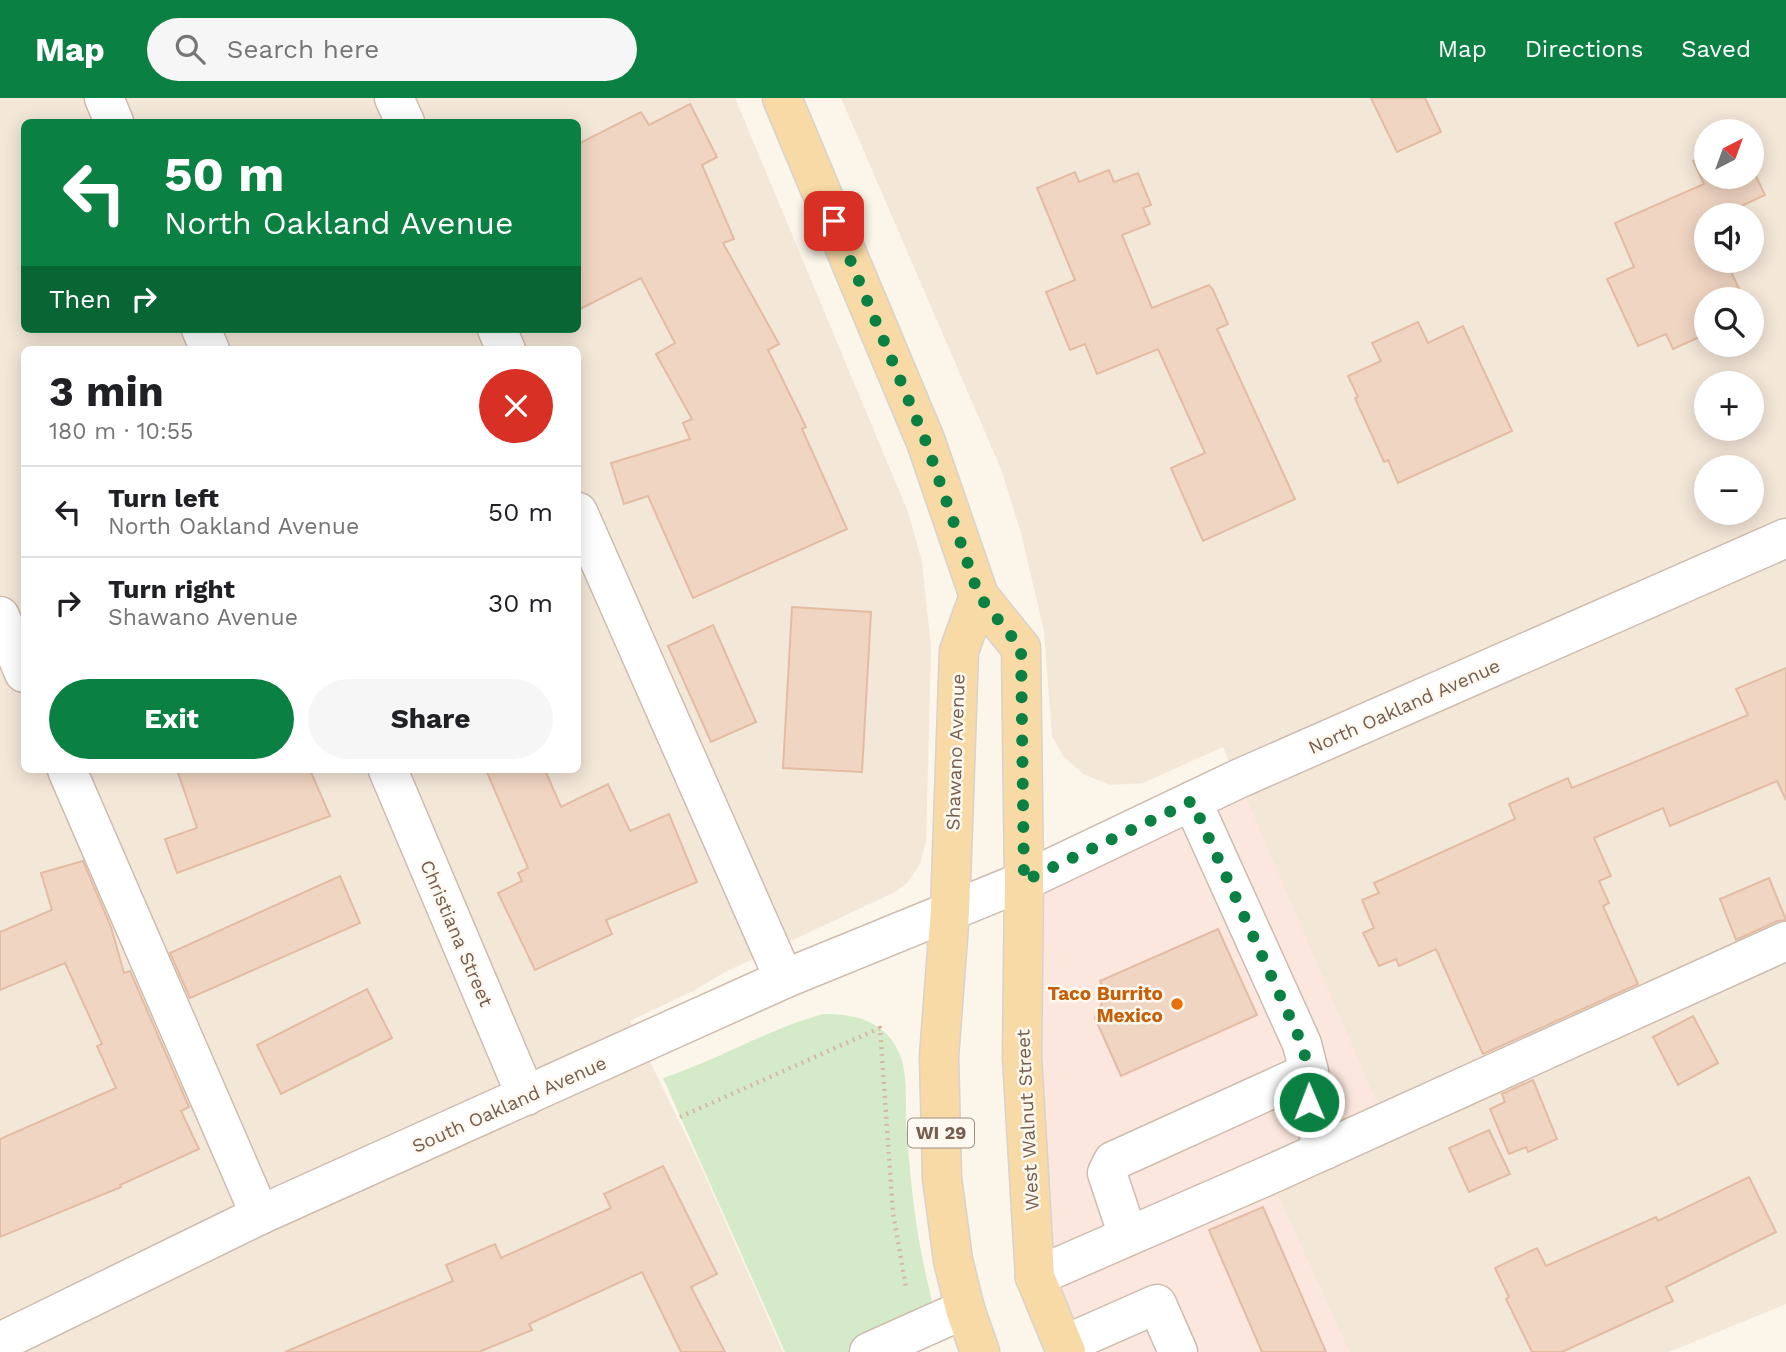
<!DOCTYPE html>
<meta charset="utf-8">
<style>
:root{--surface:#fff;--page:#f6f6f6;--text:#202124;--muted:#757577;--line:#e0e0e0;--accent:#0b8043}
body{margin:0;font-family:"Work Sans",sans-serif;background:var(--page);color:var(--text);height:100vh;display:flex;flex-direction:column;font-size:26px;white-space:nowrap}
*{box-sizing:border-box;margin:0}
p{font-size:23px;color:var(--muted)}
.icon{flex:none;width:38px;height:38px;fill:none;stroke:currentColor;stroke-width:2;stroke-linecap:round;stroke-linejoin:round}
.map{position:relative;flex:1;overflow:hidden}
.panel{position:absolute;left:21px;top:248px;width:560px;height:427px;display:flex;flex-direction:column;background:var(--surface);border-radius:10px;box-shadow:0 4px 18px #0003}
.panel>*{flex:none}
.hud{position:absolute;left:21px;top:21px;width:560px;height:214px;border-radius:10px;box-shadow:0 4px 18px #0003;background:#0b8043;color:#fff;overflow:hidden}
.needle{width:46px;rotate:41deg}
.tools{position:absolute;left:1694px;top:21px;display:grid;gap:14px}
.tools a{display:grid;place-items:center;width:70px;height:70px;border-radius:50%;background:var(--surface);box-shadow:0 4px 18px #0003;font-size:35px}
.pin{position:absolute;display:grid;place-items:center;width:60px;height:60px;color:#fff;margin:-30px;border-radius:14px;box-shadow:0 4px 10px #0006}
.me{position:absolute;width:77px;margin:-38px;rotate:359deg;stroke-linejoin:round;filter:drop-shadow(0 0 5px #0008)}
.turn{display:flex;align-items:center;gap:24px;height:147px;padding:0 28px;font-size:32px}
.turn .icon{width:91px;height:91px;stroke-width:2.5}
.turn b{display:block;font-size:49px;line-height:60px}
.then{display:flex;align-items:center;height:66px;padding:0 28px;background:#0003;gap:14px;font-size:26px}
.round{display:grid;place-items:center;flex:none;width:74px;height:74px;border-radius:37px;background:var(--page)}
.head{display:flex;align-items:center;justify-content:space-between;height:119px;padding:0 28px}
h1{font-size:42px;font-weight:700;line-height:52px}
.primary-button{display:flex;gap:14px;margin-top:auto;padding:14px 28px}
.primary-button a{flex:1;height:80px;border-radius:42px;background:var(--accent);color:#fff;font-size:28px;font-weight:700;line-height:80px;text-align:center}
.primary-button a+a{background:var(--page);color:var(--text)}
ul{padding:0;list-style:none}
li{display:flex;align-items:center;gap:21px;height:91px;padding:0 28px;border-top:2px solid var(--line)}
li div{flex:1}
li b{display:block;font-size:26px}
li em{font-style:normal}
header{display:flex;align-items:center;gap:42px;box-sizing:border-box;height:98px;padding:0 35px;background:var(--accent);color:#fff}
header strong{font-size:33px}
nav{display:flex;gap:38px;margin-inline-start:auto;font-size:24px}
.search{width:490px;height:63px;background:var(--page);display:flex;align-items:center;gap:18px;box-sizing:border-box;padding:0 24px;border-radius:38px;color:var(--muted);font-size:26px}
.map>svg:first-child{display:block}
</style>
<header>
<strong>Map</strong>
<div class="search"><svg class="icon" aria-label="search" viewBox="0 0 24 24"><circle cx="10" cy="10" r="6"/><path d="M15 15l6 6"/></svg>Search here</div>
<nav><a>Map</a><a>Directions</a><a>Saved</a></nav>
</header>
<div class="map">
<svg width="1786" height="1254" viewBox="0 0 1786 1254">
<rect width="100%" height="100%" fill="#fcf5e9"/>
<!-- residential -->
<g fill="#f3e7d8" fill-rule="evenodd">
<path d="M0,0H735L908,414L922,464L931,550L926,744L920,766L907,785L895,794L725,874L691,894L630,923L697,1060L783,1254H0ZM24,24H578V231H24ZM24,252H578V672H24Z"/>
<path d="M841,0H1786V1206L1669,1254H1349L1275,1091L1392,1044L1223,649L1143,685L1111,687L1083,676L1063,658L1052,638L1044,533L1021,435L1001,371ZM1706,33H1752V79H1706ZM1706,117H1752V163H1706ZM1706,201H1752V247H1706ZM1706,285H1752V331H1706ZM1706,369H1752V415H1706Z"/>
</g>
<!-- commercial -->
<path fill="#fce7de" d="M1238,681L1385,1024L1269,1077L1349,1254H1066L1035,1179L1024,783Z"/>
<!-- green -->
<path fill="#d5eac8" d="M823,916C849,916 874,920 891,941C910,966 905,996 906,1025C908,1050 910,1075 913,1100C917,1138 925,1175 934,1212L853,1254H785L663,980C718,962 768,931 823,916Z"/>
<!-- building -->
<g fill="#f0d5c2" stroke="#e3bca3" stroke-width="2">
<path d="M1371,0H1425L1441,34L1397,54Z"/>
<path d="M690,6L717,59L702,67L734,141L723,145L779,246L768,252L806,329L802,331L847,431L693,500L648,398L624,406L611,365L690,341L683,325L692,321L656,256L675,245L641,180L578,212V46L641,14L649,27Z"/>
<path d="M1706,57V79H1752V70L1765,97L1722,117H1706V163H1726L1744,201H1706V236L1673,251L1666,236L1638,248L1607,181L1634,169L1615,125L1704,86L1693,63Z"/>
<path d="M1109,72L1114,84L1138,75L1151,107L1143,110L1150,126L1122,137L1152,210L1209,187L1213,192L1228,226L1217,231L1295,401L1203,443L1171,370L1205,355L1158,251L1097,276L1085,246L1070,252L1046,194L1075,182L1037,90L1075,74L1079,84Z"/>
<path d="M1418,224L1428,245L1463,228L1512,333L1398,385L1388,362L1384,364L1355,300L1358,299L1348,278L1381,263L1372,245Z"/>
<path d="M792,509L871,514L862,674L783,670Z"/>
<path d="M713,527L756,624L711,644L668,548Z"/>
<path d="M1786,570V702L1777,683L1670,728L1663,710L1594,740L1611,778L1599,783L1609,805L1603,808L1638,886L1483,956L1436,851L1399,868L1396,861L1379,868L1363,835L1374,830L1362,802L1379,795L1374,785L1515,721L1509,706L1568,680L1572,690L1748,617L1736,591Z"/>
<path d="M177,672H310L330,718L177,775L165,741L197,730Z"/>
<path d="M486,672H545L561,709L608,686L630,733L669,716L697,784L606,822L612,836L535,872L498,795L522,783L518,775L528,770Z"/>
<path d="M83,763L111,829L124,875L130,873L189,1009L181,1013L199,1051L120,1087L121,1089L0,1139V1041L116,990L97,948L102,946L65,865L0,892V834L52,812L41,775Z"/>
<path d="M340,778L360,825L190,900L170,855Z"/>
<path d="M1769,780L1786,822L1777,823L1736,842L1720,801Z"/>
<path d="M1218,831L1257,917L1121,978L1095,920L1106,896L1100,883Z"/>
<path d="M367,891L392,940L281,996L257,947Z"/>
<path d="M1693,918L1718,965L1678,987L1653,939Z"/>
<path d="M1533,982L1557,1041L1528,1054L1526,1049L1509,1056L1490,1011L1505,1004L1502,996Z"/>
<path d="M1489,1032L1510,1076L1469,1094L1449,1050Z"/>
<path d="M663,1068L717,1176L691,1189L725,1254H681L642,1174L529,1226L532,1232L479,1254H285L453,1183L446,1167L495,1146L501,1160L611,1110L604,1096Z"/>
<path d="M1749,1079L1776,1134L1666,1189L1673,1203L1562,1254H1532L1506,1201L1509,1199L1495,1170L1537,1150L1546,1168L1656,1119L1658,1123Z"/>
<path d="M1263,1109L1326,1254H1262L1209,1132Z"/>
</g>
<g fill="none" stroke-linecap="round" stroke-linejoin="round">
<!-- minor casing -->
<g stroke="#cebdaf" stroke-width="41">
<g id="minor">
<path d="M104,0L114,24"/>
<path d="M394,0L405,24"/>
<path d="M201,231L210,252"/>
<path d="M497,231L506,252"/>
<path d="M578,414L784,881"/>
<path d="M0,518L24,575"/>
<path d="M67,672L260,1117"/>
<path d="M388,672L526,998"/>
<path d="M1192,703L1302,946L1309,974L1310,1013L1325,1052"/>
<path d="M1128,1138L1107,1075L1113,1063L1309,974"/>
<path d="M1035,1179L1269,1077L1786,843"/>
<path d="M0,1244L260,1117L784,881L1024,783L1238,681L1786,440"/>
<path d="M1064,1247L1157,1206L1178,1254"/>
<path d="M869,1254L965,1211"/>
</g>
</g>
<!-- major casing -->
<g stroke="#d9d2cd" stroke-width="41">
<g id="major">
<path d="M782,0L926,344L979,498L1021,550L1024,783L1022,959L1035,1179L1066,1254"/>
<path d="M979,498L959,553L950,813L939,959L942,1080L953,1162L965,1211L980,1254"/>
</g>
</g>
<!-- path -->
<path stroke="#d6b9a4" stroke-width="4.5" stroke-dasharray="2 5" stroke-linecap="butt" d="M680,1019L880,930L893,1115L906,1189"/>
<!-- minor -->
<use href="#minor" stroke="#fff" stroke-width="38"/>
<!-- major -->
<use href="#major" stroke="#f7daa5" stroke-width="38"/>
</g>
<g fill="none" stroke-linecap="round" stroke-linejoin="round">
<!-- route -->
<path stroke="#0b8043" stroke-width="12" stroke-dasharray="0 21.6" d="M834,123L926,344L979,498L1021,550L1024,783L1192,703L1302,946L1309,974V1004"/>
</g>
<!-- markers -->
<circle fill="#e8710a" stroke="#fef9f0" stroke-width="2.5" cx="1177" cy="906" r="7"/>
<g text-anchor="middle" stroke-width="5" stroke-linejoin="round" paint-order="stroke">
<!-- shield labels -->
<rect fill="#fef9f0" stroke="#9f8c7e" stroke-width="2" x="908" y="1020.5" width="66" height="29" rx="5"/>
<g font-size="18" font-weight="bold" fill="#765d4d">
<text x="941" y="1041">WI 29</text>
</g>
<!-- street labels -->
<g font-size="19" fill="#765d4d" stroke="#fef9f0">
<text transform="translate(1404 608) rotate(-24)" y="7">North Oakland Avenue</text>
<text transform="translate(955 654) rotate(-88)" y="7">Shawano Avenue</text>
<text transform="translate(457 835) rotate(67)" y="7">Christiana Street</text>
<text transform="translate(509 1006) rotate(-24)" y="7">South Oakland Avenue</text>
<text transform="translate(1027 1022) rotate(-93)" y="7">West Walnut Street</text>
</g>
<!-- food labels -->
<g font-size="19" font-weight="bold" fill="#c56008" stroke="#fef9f0" text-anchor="end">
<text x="1163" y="902">Taco Burrito<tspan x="1163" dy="22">Mexico</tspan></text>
</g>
</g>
</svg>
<div class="tools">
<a><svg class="needle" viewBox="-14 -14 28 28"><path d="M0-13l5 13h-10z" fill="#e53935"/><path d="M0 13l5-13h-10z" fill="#757577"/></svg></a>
<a><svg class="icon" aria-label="sound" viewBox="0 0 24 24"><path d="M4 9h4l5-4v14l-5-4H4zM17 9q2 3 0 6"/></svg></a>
<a><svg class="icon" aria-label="search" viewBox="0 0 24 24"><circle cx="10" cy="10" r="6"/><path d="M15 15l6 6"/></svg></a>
<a>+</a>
<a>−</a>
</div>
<div class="pin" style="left:834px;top:123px;background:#d93025"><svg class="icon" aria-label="arrive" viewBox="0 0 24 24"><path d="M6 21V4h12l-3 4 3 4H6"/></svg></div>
<svg class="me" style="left:1309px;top:1004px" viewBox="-20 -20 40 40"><circle r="17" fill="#0b8043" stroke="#fff" stroke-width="3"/><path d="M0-11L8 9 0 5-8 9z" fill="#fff"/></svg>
<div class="hud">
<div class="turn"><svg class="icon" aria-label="left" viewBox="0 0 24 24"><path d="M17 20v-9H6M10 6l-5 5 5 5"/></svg><div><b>50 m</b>North Oakland Avenue</div></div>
<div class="then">Then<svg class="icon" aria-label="right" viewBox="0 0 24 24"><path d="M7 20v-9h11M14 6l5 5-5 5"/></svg></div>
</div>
<section class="panel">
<div class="head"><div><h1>3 min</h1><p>180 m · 10:55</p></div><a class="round" style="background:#d93025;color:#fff"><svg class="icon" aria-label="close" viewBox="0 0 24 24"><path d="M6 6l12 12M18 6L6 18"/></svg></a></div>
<ul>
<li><svg class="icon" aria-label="left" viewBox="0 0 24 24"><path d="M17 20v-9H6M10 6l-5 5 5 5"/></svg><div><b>Turn left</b><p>North Oakland Avenue</p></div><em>50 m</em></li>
<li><svg class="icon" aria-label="right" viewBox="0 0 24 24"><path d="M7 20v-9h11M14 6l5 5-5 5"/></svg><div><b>Turn right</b><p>Shawano Avenue</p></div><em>30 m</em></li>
</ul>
<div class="primary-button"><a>Exit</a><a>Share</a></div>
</section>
</div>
